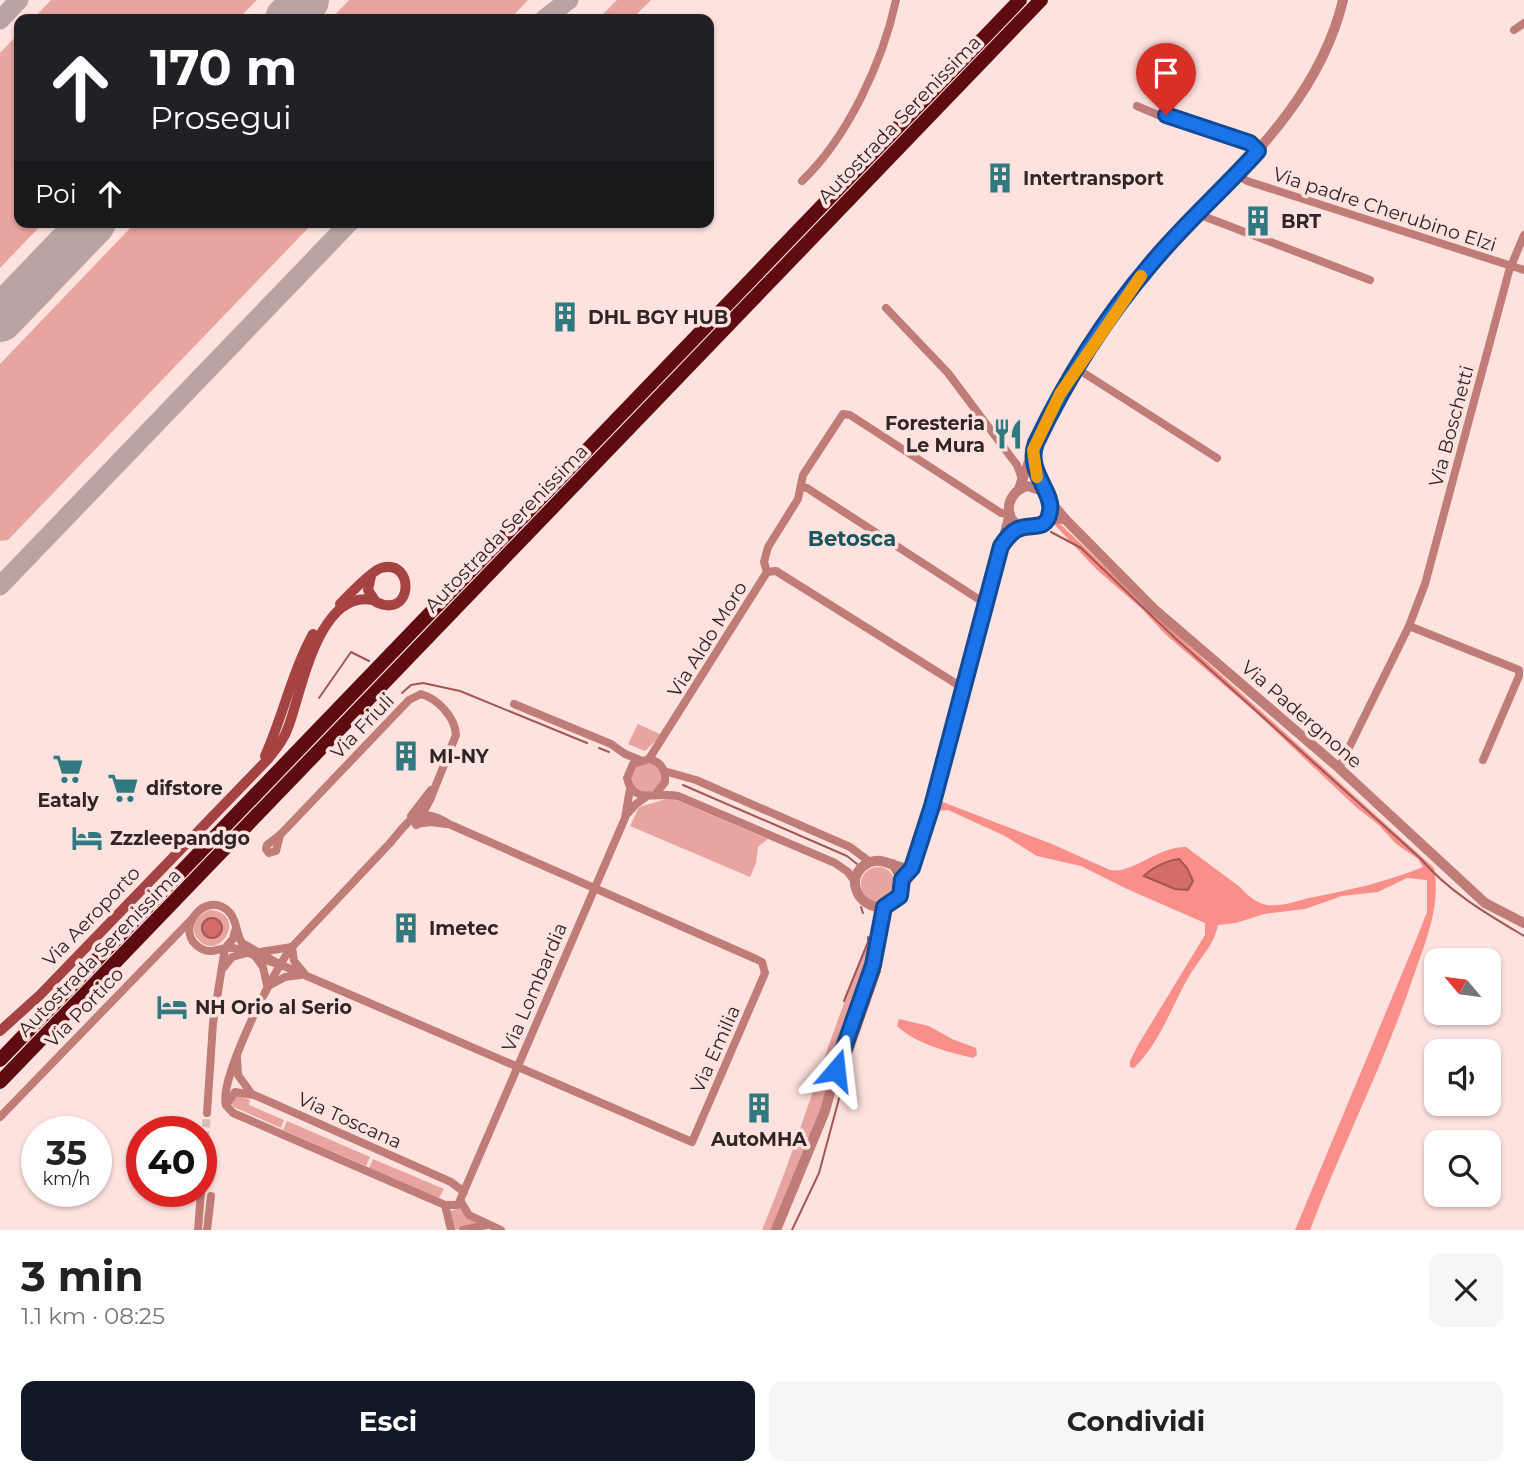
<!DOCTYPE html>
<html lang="it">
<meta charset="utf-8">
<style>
:root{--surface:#fff;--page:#f6f6f6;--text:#222;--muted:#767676;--accent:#111827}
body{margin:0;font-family:Montserrat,sans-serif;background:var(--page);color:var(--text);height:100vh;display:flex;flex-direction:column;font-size:26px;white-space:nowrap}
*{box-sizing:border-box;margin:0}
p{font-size:23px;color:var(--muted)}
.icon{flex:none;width:38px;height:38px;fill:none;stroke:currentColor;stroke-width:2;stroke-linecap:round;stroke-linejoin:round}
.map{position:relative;height:1230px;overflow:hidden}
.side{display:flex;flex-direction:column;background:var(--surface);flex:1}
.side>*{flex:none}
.hud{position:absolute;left:14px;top:14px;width:700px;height:214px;border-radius:14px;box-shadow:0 2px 5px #0004;background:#202124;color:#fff;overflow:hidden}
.needle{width:46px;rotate:299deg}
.tools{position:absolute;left:1424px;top:948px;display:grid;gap:14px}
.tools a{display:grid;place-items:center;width:77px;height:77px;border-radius:14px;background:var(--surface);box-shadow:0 2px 5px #0004;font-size:35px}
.speed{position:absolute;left:21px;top:1116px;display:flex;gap:14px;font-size:35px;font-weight:700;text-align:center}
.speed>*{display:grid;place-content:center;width:91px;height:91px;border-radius:50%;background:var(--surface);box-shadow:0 2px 5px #0004;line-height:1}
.speed small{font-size:18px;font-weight:400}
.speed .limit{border:10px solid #d22;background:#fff;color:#111}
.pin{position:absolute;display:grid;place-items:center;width:60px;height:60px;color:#fff;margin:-72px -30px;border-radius:50% 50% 50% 0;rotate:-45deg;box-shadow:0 0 7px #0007}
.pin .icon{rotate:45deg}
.me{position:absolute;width:77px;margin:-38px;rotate:17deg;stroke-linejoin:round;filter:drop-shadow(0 0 5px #0008)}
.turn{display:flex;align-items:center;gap:24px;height:147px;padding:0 21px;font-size:32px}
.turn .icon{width:91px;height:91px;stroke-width:2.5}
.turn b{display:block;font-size:49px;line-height:60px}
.then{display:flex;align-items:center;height:66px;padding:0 21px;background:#0003;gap:14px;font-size:26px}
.round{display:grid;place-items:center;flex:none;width:74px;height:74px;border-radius:14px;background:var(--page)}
.summary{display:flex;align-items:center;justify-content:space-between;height:119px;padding:0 21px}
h1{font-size:42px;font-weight:700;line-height:52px}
.button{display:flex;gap:14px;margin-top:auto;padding:14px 21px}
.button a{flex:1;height:80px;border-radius:14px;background:var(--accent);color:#fff;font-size:28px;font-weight:700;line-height:80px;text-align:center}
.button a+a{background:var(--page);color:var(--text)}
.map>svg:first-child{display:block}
</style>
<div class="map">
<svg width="1524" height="1230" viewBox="0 0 1524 1230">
<rect width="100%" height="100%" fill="#fee2df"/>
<!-- green -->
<g fill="#e8a49e" fill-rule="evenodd">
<path d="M51,0H257L238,19H33Z"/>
<path d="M349,0H528L510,19H331Z"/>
<path d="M617,0H651L632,19H598Z"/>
<path d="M19,33V222H44L0,268V53Z"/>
<path d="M136,222H314L8,540L0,541V364Z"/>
<path d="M638,724L662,735L645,751L628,744Z"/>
<circle cx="646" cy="778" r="15"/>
<path d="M666,799H674L768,839L758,847L756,863L750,877L630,826L639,807Z"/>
<circle cx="878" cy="884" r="17"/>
<path d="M211,910C249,914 219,964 198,939C188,927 198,913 211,910ZM208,918H214L222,925L220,935L207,937L204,935L203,923Z"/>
<path d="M866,947L873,950L817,1130L774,1230H762C801,1137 827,1040 866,947Z"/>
<path d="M234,1096H240L250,1100L249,1105L284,1120L281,1128L234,1107L231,1103Z"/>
<path d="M287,1121L370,1157L366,1166L283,1130Z"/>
<path d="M373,1159L444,1189L439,1198L369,1168Z"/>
<path d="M461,1208L480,1223L454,1230L450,1211Z"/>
</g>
<!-- forest -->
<g fill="#f98f88">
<path d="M1055,519L1167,626L1434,868C1441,905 1427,937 1415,972C1386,1060 1343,1143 1310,1230H1295L1416,940L1427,912V880L1407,878L1378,892L1342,896L1305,909L1264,914L1236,923L1218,925C1214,945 1201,957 1191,973C1172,1004 1161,1042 1134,1068L1130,1067V1061L1138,1045L1205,935V923L1127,889L1081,866L1037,856L1005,836L948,810L936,811L940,801L1052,844L1110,870C1134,874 1155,847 1186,847L1240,887C1247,895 1256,903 1267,905C1283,907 1298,900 1314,897C1351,890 1389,881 1423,867L1418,859L1395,843L1379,825L1357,808L1255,712L1164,633L1142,609L1095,568L1055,525Z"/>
<path d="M899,1019L929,1026L952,1039L976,1048L977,1055L973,1058C948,1052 916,1044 897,1026Z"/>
</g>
<!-- water -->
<g fill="#d46d68" stroke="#a35754" stroke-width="2">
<path d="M1179,859L1187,868L1193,881L1188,890L1175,889L1144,876C1151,868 1168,860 1179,859Z"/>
<circle cx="212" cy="928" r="10"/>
</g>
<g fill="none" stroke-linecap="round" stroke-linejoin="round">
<!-- stream -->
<g stroke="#a35754" stroke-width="2">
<path d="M1051,532L1081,548L1175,638L1421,859C1449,892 1487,914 1524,936"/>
<path d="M402,693L411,685L423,683L460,691L587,743"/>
<path d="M319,698L351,652L369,661"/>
<path d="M599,748L609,752"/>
<path d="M683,785L847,856L857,864"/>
<path d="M861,907L863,913"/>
<path d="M844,1001L868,942V937"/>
<path d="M792,1230L819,1173L851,1054L880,971"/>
</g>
<!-- taxiway -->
<g stroke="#baa4a2" stroke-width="19">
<path d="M544,19L569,0"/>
<path d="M0,20L19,0"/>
<path d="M0,586L350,222"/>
</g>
<!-- runway -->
<g stroke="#baa4a2" stroke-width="46">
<path d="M288,19L306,0"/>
<path d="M0,319L93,222"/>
</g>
<!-- minor-tunnel -->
<path stroke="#d5bcba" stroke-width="8" stroke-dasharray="8 4" stroke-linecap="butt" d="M201,1187L207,1113"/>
<!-- minor -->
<g stroke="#c07c77" stroke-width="8">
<path d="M1514,30L1524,23"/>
<path d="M1137,106L1158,115H1166L1250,143L1258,151"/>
<path d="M1237,174L1247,181L1524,270"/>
<path d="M802,181C848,137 883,61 896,0"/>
<path d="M1199,213L1203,216L1370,280"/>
<path d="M886,308L948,373L1017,465L1022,479"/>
<path d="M1076,368L1217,458"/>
<path d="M801,487L807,488L986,604"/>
<path d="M767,572L764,562L768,547L798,499L803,475L843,414L850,415L1001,513L1010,514"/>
<path d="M767,572L776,571L963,688"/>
<path d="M1409,626L1519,670V676L1483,760"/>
<path d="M514,704L611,744L625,754L640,760"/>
<path d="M649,759L767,572"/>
<path d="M1339,768L1409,626L1425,584L1509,271L1524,235"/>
<path d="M664,771L696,780L850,847L870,862"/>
<path d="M655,795L665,782C666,770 661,762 649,759L633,764L627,778C633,806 658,791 678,796L835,863L848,872L855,882"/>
<path d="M626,815L636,804L646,797"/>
<path d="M411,816L431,790"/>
<path d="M417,824L430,822L446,824"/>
<path d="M280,835L409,700L421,694C438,699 455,717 456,735L430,800L416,825"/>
<path d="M280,835L276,851L269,853L266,849L267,845Z"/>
<path d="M292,947L294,961L304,973"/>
<path d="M260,952L292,947"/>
<path d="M255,956L263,967L267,985"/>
<path d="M224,967L232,957L247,953"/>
<path d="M270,985L285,977L300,975"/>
<path d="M237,1058L238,1075L251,1093"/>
<path d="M226,1105C218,1081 274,969 292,947L391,842C412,816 420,805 451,825L756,959L762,962L765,973L692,1142L279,964L242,943C236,934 237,921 230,913C206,886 170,933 202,949C213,955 222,946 233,948C249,951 263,961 279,964"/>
<path d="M226,1105L233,1113L445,1205H458L625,818L630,789"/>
<path d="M226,1105L235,1092L254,1095L451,1182L464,1192"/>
<path d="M207,1113L213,1023L225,948L233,939L235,931"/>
<path d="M0,1117L191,920"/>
<path d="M461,1202L469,1215L501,1230"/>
<path d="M445,1205L451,1230"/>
<path d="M198,1230L201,1192"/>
<path d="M207,1230L211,1196"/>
<path d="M463,1230L487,1225"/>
</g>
<!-- tertiary -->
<g stroke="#c07c77" stroke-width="10">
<path d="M1033,450L1038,479L1050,501L1065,519L1154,609L1339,768L1485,903L1524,923"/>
<path d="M1019,489C1040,427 1065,384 1102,330C1118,307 1133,283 1152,262C1224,182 1317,110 1343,0"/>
<path d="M1043,491L1028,486C1003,492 1002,526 1028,528C1043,529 1044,517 1065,519"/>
<path d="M893,864L902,879L900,896L884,907C859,910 842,877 868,863C884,855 896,871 912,868"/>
<path d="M902,879L912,868L932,806L1010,514"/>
<path d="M776,1230L825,1111L842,1049L873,965L884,907"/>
</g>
<!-- secondary -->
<g stroke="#a44341" stroke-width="10">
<path d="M340,604C349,595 371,571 381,568C415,558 414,620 376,602L368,590L371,576"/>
<path d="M265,756C283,716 292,672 313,634"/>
<path d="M0,1031L40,995L269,758C277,748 285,738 289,725C302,689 319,589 373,600"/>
</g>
<!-- motorway -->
<g stroke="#5f0c11" stroke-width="14">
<path d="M0,1060L1020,0"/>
<path d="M0,1082L1041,0"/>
</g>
</g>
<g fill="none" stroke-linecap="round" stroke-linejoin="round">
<!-- route casing -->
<g stroke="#114b97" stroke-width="18">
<path id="route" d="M836,1070L873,965L884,907L900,896L902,879L912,868L932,806L1001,546C1006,539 1012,530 1021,528C1033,524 1047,531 1050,511C1054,492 1025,470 1036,443C1066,380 1105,318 1151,264C1184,224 1223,190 1258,151L1250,143L1166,115"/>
</g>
<!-- route -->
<use href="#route" stroke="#1a73e8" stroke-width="12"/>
<!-- slow -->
<path stroke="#f59e0b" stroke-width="12" d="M1037,477L1033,450L1060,394L1141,276"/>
</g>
<!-- icons -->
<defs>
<g id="building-bare" transform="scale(2.415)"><path d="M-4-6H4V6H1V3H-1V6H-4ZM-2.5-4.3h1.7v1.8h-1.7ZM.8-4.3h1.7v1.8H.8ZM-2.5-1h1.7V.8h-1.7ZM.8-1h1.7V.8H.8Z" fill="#307980" stroke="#fee2df" stroke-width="2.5" paint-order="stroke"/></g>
<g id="restaurant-bare" transform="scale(2.415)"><path d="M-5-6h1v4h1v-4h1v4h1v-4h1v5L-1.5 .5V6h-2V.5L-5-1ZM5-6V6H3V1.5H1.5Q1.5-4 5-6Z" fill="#307980" stroke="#fee2df" stroke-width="2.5" paint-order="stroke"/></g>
<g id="supermarket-bare" transform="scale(2.415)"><path d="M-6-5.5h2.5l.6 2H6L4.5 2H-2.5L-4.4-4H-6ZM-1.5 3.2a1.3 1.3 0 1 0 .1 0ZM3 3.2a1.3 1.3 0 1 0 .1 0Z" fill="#307980" stroke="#fee2df" stroke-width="2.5" paint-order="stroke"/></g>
<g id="hotel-bare" transform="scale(2.415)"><path d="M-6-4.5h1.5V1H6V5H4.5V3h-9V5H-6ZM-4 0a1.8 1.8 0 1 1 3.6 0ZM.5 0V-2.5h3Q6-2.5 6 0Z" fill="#307980" stroke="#fee2df" stroke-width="2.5" paint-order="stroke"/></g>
</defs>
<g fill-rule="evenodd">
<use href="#building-bare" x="1000" y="178"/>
<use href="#building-bare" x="1258" y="221"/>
<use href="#building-bare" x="565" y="317"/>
<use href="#restaurant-bare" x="1008" y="434"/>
<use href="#building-bare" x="406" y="756"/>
<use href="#supermarket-bare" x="68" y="769"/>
<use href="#supermarket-bare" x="123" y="788"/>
<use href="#hotel-bare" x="87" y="838"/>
<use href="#building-bare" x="406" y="928"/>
<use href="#hotel-bare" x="172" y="1007"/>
<use href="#building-bare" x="759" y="1108"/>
</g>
<g text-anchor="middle" stroke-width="7" stroke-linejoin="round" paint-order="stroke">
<!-- street labels -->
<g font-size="19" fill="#302524" stroke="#fee2df">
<text transform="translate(899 119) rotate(-46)" y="7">Autostrada Serenissima</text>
<text transform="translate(1385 209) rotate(18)" y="7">Via padre Cherubino Elzi</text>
<text transform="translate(1451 426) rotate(-75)" y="7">Via Boschetti</text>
<text transform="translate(506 528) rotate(-46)" y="7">Autostrada Serenissima</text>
<text transform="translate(707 639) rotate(-58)" y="7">Via Aldo Moro</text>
<text transform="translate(1302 714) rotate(41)" y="7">Via Padergnone</text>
<text transform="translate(362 726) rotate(-46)" y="7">Via Friuli</text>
<text transform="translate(91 916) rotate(-46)" y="7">Via Aeroporto</text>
<text transform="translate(99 952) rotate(-46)" y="7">Autostrada Serenissima</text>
<text transform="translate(534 987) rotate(-67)" y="7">Via Lombardia</text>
<text transform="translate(84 1007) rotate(-46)" y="7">Via Portico</text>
<text transform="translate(715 1049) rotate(-66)" y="7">Via Emilia</text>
<text transform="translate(350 1120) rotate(24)" y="7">Via Toscana</text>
</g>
<!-- poi labels -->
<g font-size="19" font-weight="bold" fill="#302524" stroke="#fee2df" text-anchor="start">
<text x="1023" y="185">Intertransport</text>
<text x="1281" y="228">BRT</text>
<text x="588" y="324">DHL BGY HUB</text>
<text x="985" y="430" text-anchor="end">Foresteria<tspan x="985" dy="22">Le Mura</tspan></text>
<text x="429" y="763">MI-NY</text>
<text x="146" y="795">difstore</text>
<text x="68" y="807" text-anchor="middle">Eataly</text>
<text x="110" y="845">Zzzleepandgo</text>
<text x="429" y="935">Imetec</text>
<text x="195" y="1014">NH Orio al Serio</text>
<text x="759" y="1146" text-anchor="middle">AutoMHA</text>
</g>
<!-- neighbourhood labels -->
<g font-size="21" font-weight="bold" fill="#1a555b" stroke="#fee2df">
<text x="852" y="546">Betosca</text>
</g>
</g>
</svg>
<div class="tools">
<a><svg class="needle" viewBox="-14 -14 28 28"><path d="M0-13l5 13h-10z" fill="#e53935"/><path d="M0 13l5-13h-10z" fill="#767676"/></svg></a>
<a><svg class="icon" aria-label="sound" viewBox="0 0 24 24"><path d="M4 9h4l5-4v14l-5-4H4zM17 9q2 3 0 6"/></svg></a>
<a><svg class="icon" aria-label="search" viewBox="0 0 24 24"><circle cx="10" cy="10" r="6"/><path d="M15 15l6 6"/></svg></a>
</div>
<div class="speed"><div>35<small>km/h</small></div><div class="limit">40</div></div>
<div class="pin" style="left:1166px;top:115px;background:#d93025"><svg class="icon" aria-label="arrive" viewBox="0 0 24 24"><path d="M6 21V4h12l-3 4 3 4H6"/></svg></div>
<svg class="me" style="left:836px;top:1070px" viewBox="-20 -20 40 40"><path d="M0-17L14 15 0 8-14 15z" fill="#1a73e8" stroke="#fff" stroke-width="4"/></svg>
<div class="hud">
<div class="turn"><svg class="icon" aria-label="ahead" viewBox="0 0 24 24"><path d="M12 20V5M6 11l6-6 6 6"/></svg><div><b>170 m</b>Prosegui</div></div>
<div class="then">Poi<svg class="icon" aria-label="ahead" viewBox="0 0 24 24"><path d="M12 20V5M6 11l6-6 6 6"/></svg></div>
</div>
</div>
<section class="side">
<div class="summary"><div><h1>3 min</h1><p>1.1 km · 08:25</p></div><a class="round"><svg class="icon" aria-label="close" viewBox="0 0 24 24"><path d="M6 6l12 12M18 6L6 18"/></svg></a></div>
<div class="button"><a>Esci</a><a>Condividi</a></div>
</section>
